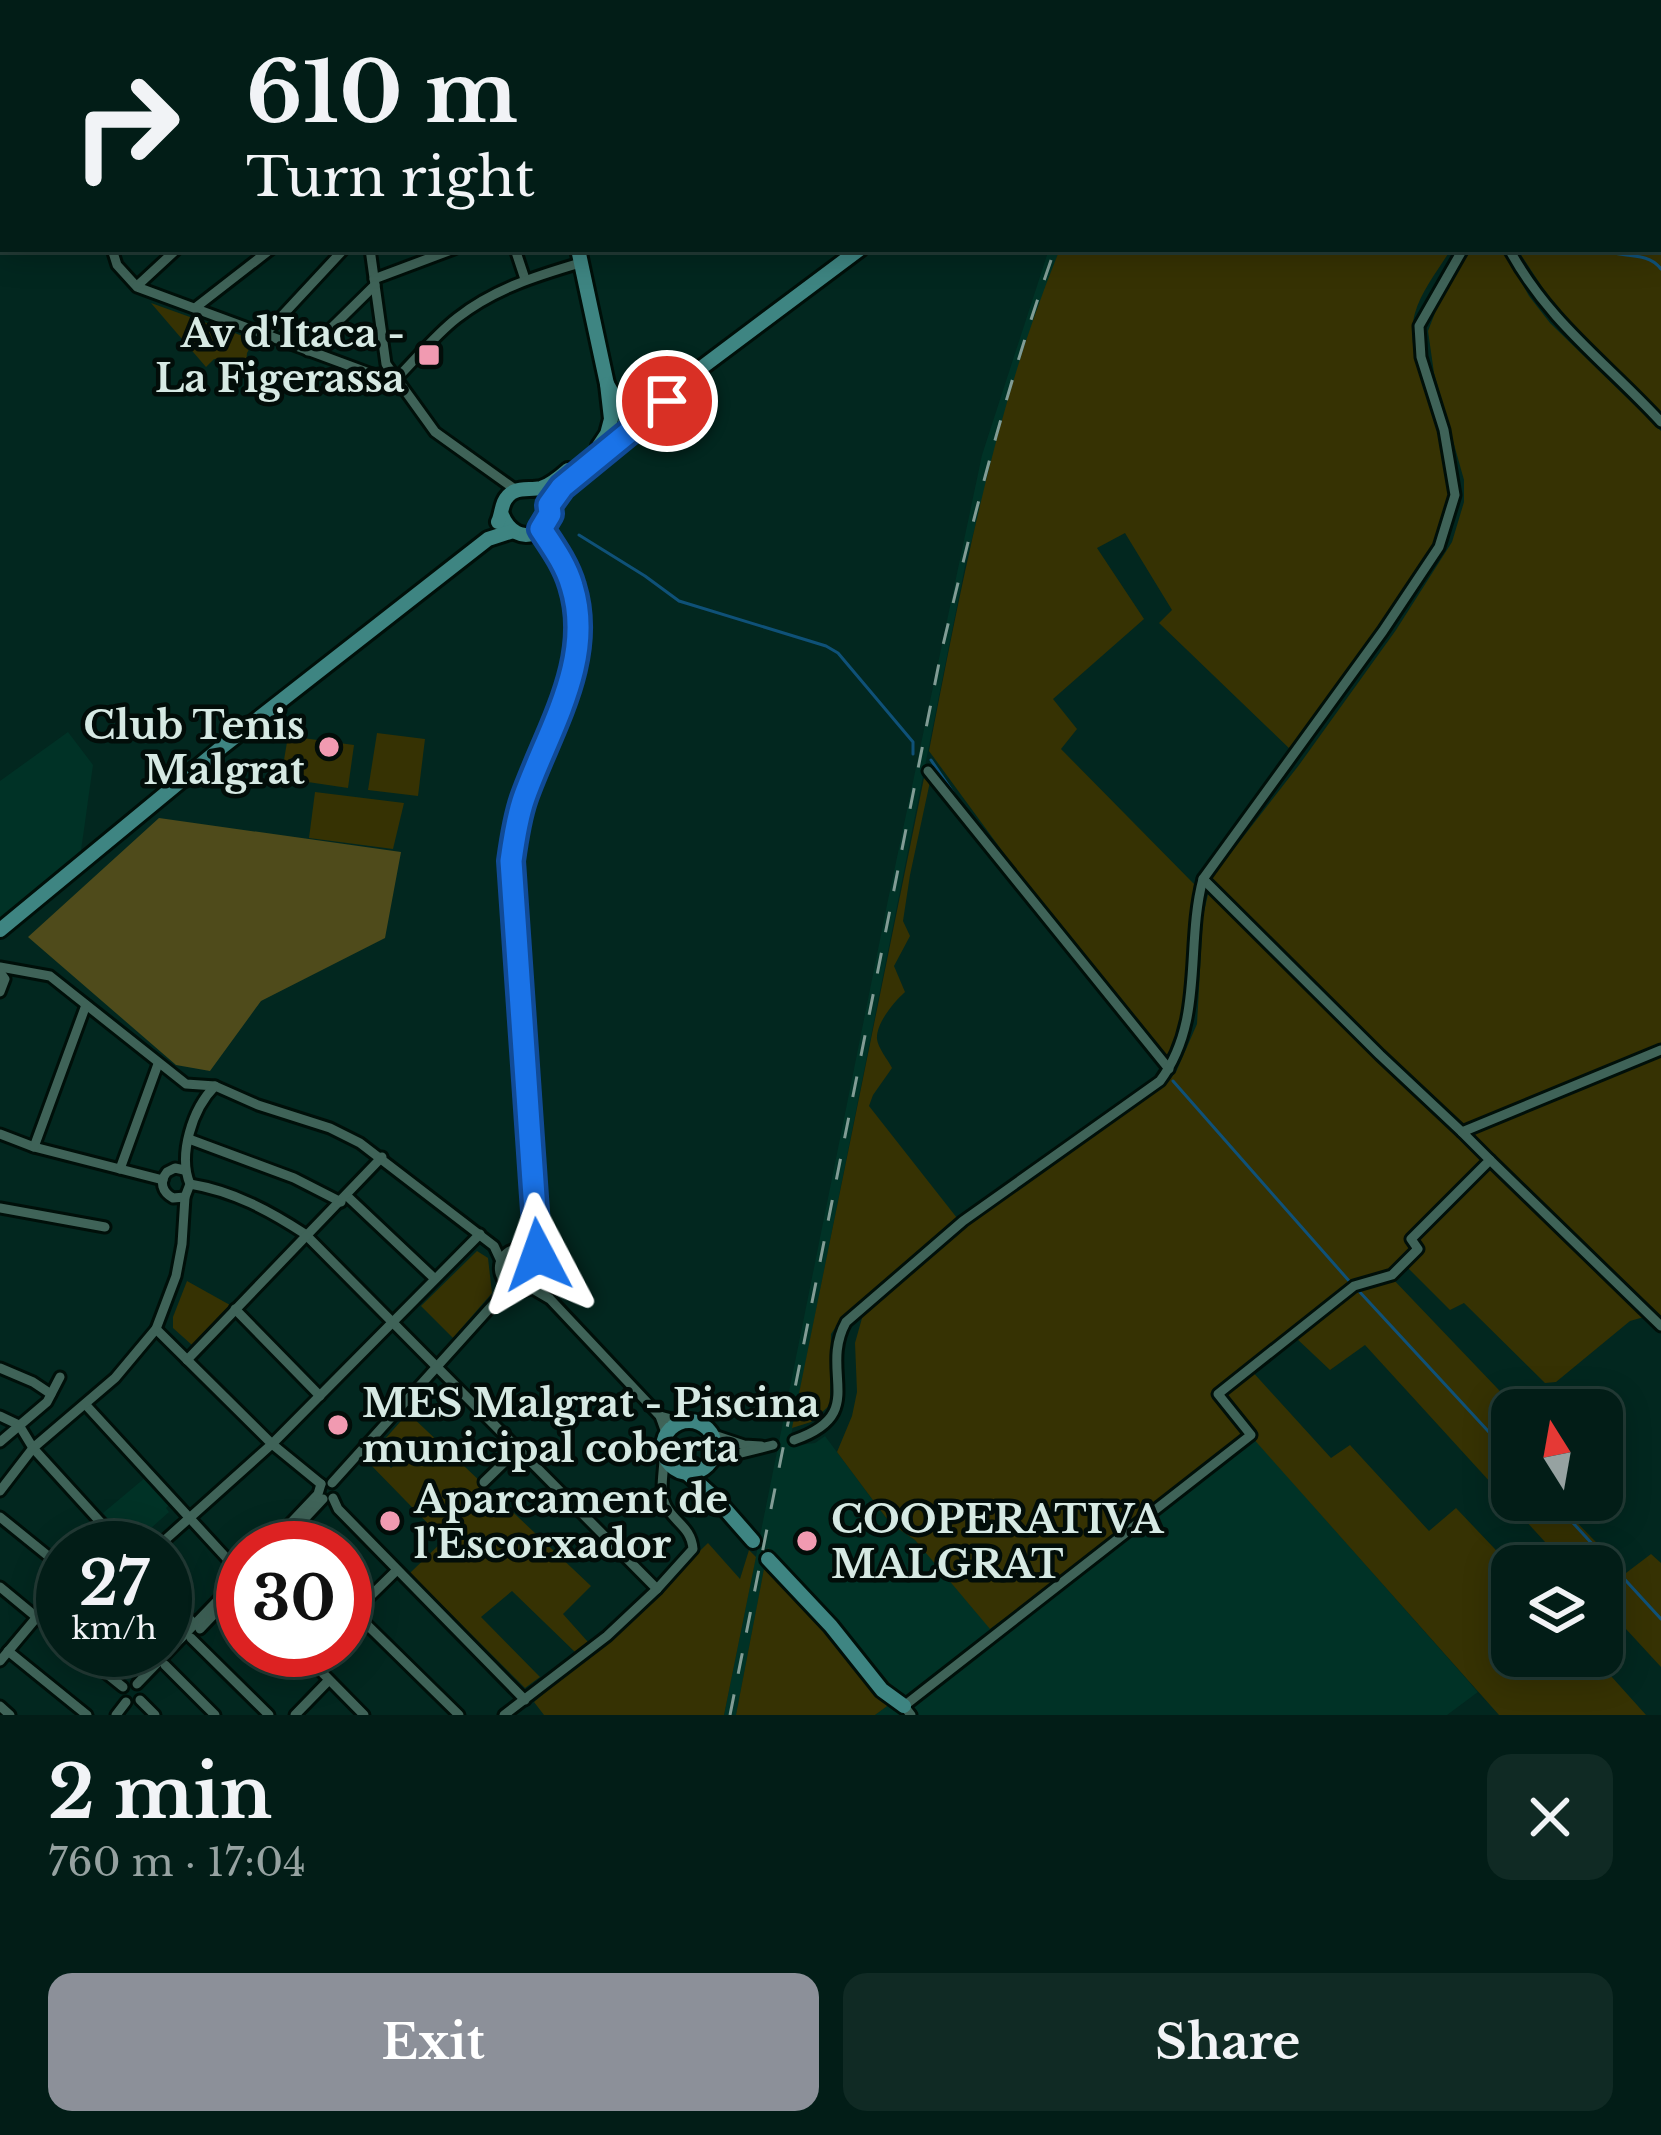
<!DOCTYPE html>
<meta charset="utf-8">
<style>
:root{--surface:#021d17;--page:#102a24;--text:#f1f3f6;--muted:#96a2a1;--line:#233b36;--accent:#8c9099}
body{margin:0;font-family:"Libre Baskerville",serif;background:var(--page);color:var(--text);height:100vh;display:flex;flex-direction:column;font-size:45px;white-space:nowrap}
*{box-sizing:border-box;margin:0}
p{font-size:39px;color:var(--muted)}
.icon{flex:none;width:66px;height:66px;fill:none;stroke:currentColor;stroke-width:2;stroke-linecap:round;stroke-linejoin:round}
.map{position:relative;height:1715px;overflow:hidden}
.sheet{display:flex;flex-direction:column;background:var(--surface);flex:1}
.sheet>*{flex:none}
.hud{position:absolute;left:0px;top:0px;width:1662px;height:252px;box-shadow:0 6px 30px #0003,0 0 0 3px var(--line);background:#021d17;color:var(--text);overflow:hidden}
.needle{width:78px;rotate:349deg}
.fabs{position:absolute;left:1491px;top:1389px;display:grid;gap:24px}
.fabs a{display:grid;place-items:center;width:132px;height:132px;border-radius:24px;background:var(--surface);box-shadow:0 6px 30px #0003,0 0 0 3px var(--line);font-size:60px}
.speed{position:absolute;left:36px;top:1521px;display:flex;gap:24px;font-size:60px;font-weight:700;text-align:center}
.speed>*{display:grid;place-content:center;width:156px;height:156px;border-radius:50%;background:var(--surface);box-shadow:0 6px 30px #0003,0 0 0 3px var(--line);line-height:1}
.speed small{font-size:30px;font-weight:400}
.speed .limit{border:18px solid #d22;background:#fff;color:#111}
.pin{position:absolute;display:grid;place-items:center;width:102px;height:102px;color:#fff;margin:-51px;border:6px solid #fff;border-radius:50%;box-shadow:0 3px 12px #0007}
.me{position:absolute;width:132px;margin:-66px;rotate:356deg;stroke-linejoin:round;filter:drop-shadow(0 0 9px #0008)}
.turn{display:flex;align-items:center;gap:42px;height:252px;padding:0 48px;font-size:54px}
.turn .icon{width:156px;height:156px;stroke-width:2.5}
.turn b{display:block;font-size:84px;line-height:102px}
.round{display:grid;place-items:center;flex:none;width:126px;height:126px;border-radius:24px;background:var(--page)}
.head{display:flex;align-items:center;justify-content:space-between;height:204px;padding:0 48px}
h1{font-size:72px;font-weight:800;line-height:90px}
.action{display:flex;gap:24px;margin-top:auto;padding:24px 48px}
.action a{flex:1;height:138px;border-radius:24px;background:var(--accent);color:#fff;font-size:48px;font-weight:800;line-height:138px;text-align:center}
.action a+a{background:var(--page);color:var(--text)}
.map>svg:first-child{display:block}
</style>
<div class="map">
<svg width="1661" height="1715" viewBox="0 0 1661 1715">
<rect width="100%" height="100%" fill="#02271f"/>
<!-- built -->
<g fill="#003226">
<path d="M1049,249H1060L1027,339L1003,419L965,566L789,1446L815,1443L825,1436L890,1523L915,1540L991,1629L1251,1435L1478,1692L1447,1715H875L901,1696L768,1549L736,1715H724L888,900L982,455Z"/>
<path d="M68,732L93,765L80,858L0,918V781Z"/>
<path d="M146,1477L169,1505L166,1508L169,1512L132,1545L103,1513Z"/>
</g>
<!-- green -->
<g fill="#363203">
<path d="M1168,0H1661V413L1556,308L1517,249H1659V3H1166Z"/>
<path d="M1060,249H1451C1439,269 1421,291 1415,313C1400,364 1454,437 1450,493C1446,544 1400,597 1372,638C1345,675 1318,713 1292,751L1159,623L1172,610L1125,533L1097,548L1144,619L1053,699L1077,729L1061,749L1194,884C1188,942 1191,1007 1167,1061L1052,919L929,751C962,582 994,409 1060,249Z"/>
<path d="M1470,249H1503L1529,296L1550,323L1661,431V1330L1644,1317L1630,1321L1556,1382L1545,1383L1464,1303L1450,1310L1407,1267L1391,1277L1518,1410H1512V1500H1555L1626,1573L1651,1554L1661,1563V1667L1602,1603V1566H1567L1365,1345L1330,1370L1295,1337L1250,1369L1331,1458L1350,1445L1429,1531L1456,1508L1512,1567V1656H1593L1646,1715H1499L1251,1436L990,1629L915,1540L890,1523L837,1452L852,1416L857,1392L855,1343L864,1311L965,1224L1042,1168L1165,1085L1176,1072L1197,1024L1203,916L1212,877L1299,765L1396,630L1452,542L1464,502V480L1434,373L1428,331L1438,305Z"/>
<path d="M151,303L254,340L247,353L246,364L214,359L206,367Z"/>
<path d="M377,733L425,739L418,796L368,790Z"/>
<path d="M288,736L354,745L348,788L281,778Z"/>
<path d="M925,773L931,777L910,875L903,921L910,936L894,966L905,992C894,1002 876,1023 877,1039C878,1048 888,1060 892,1068L873,1095L869,1106L957,1218L843,1316L831,1334L830,1405L811,1422L792,1428Z"/>
<path d="M315,792L404,803L393,849L309,838Z"/>
<path d="M477,1251L488,1258L492,1293L453,1338L421,1306Z"/>
<path d="M187,1281L230,1305L192,1345L173,1328V1317Z"/>
<path d="M408,1413L591,1586L563,1614L588,1642L575,1652L512,1591L481,1617L540,1677L525,1688L410,1573L444,1540L365,1459L374,1450L391,1468L401,1458L385,1439Z"/>
<path d="M708,1543L740,1579L749,1550L756,1557L724,1715H544L534,1702L619,1630Z"/>
<path d="M768,1548L901,1696L875,1715H736Z"/>
</g>
<!-- forest -->
<path fill="#4f4b1b" d="M159,818L401,852L385,938L261,1001L210,1071L176,1065L28,937Z"/>
<g fill="none" stroke-linecap="round" stroke-linejoin="round">
<!-- stream -->
<g stroke="#0f5178" stroke-width="3">
<path d="M1289,0L1291,3"/>
<path d="M1559,0L1560,3"/>
<path d="M1600,249C1620,259 1647,250 1661,269"/>
<path d="M579,535L645,576L679,601L826,646L838,653L913,742V754"/>
<path d="M931,760L967,813"/>
<path d="M1151,1054L1162,1068"/>
<path d="M1173,1081L1350,1282"/>
<path d="M1357,1289L1512,1457"/>
<path d="M1552,1500L1661,1619"/>
</g>
<!-- street casing -->
<g stroke="#000f09" stroke-width="15">
<g id="street">
<path d="M161,0L163,3"/>
<path d="M224,0L226,3"/>
<path d="M349,0L351,3"/>
<path d="M480,0L481,3"/>
<path d="M542,0L543,3"/>
<path d="M241,3L246,0"/>
<path d="M327,3L332,0"/>
<path d="M420,3L425,0"/>
<path d="M525,3L531,0"/>
<path d="M1659,127L1661,125"/>
<path d="M112,249L117,265L137,287L380,377L396,379"/>
<path d="M370,249L386,364L435,432L516,490"/>
<path d="M515,249L525,279"/>
<path d="M1509,249C1549,323 1607,363 1661,422"/>
<path d="M374,279L454,249"/>
<path d="M137,286L177,249"/>
<path d="M195,308L271,249"/>
<path d="M265,334L344,249"/>
<path d="M308,351L375,285"/>
<path d="M396,379C416,359 435,335 457,318C494,289 536,276 580,263"/>
<path d="M928,771L1169,1069"/>
<path d="M1203,879L1380,1055L1462,1132"/>
<path d="M0,967L50,976L186,1084L215,1086L258,1105L330,1128L360,1143L494,1246L501,1261"/>
<path d="M0,972L5,979L0,992"/>
<path d="M0,1134L34,1147L163,1180"/>
<path d="M189,1139L294,1178L341,1202"/>
<path d="M34,1147L86,1005"/>
<path d="M1490,1160L1661,1326"/>
<path d="M120,1169L158,1064"/>
<path d="M184,1170L175,1168L167,1172C159,1182 162,1192 173,1198L185,1197"/>
<path d="M190,1184C233,1191 270,1211 305,1234L657,1589"/>
<path d="M347,1196L435,1279"/>
<path d="M0,1208L105,1227"/>
<path d="M533,1289L550,1299L660,1416L665,1430L664,1442"/>
<path d="M515,1291C482,1272 507,1233 539,1255"/>
<path d="M235,1309L320,1396"/>
<path d="M156,1329L272,1444L321,1484"/>
<path d="M187,1360L382,1157"/>
<path d="M0,1368L33,1382L51,1394"/>
<path d="M85,1404L242,1575"/>
<path d="M0,1416L19,1425L33,1448L124,1548"/>
<path d="M660,1416L683,1422"/>
<path d="M711,1434L744,1445L761,1446"/>
<path d="M794,1440C870,1414 818,1373 846,1322L963,1221L1160,1081C1205,1021 1185,946 1203,879L1383,631L1439,547L1455,495L1444,430L1421,357L1419,326L1463,249"/>
<path d="M0,1442L47,1402L60,1377"/>
<path d="M709,1463L717,1459L773,1445"/>
<path d="M484,1482L518,1449"/>
<path d="M332,1483L497,1300L510,1292L533,1289L544,1274L535,1236L511,861C514,839 517,818 524,798C548,731 596,660 572,586C566,565 553,547 541,529"/>
<path d="M0,1491L33,1448L115,1378L156,1329L176,1276L182,1244L185,1197L190,1184C178,1155 192,1109 215,1086"/>
<path d="M333,1498L338,1509L525,1700"/>
<path d="M0,1517L63,1568"/>
<path d="M156,1548L272,1444L480,1234"/>
<path d="M267,1548L318,1494L321,1484"/>
<path d="M277,1548L323,1499"/>
<path d="M0,1587L63,1639"/>
<path d="M165,1592L195,1625"/>
<path d="M354,1612L459,1715"/>
<path d="M345,1621L396,1571"/>
<path d="M200,1629L243,1584"/>
<path d="M191,1638L269,1715"/>
<path d="M77,1650L123,1687"/>
<path d="M300,1650L364,1715"/>
<path d="M8,1651L87,1715"/>
<path d="M0,1661L37,1617"/>
<path d="M165,1665L215,1715"/>
<path d="M137,1684L243,1574"/>
<path d="M140,1700L155,1715"/>
<path d="M0,1706L10,1715"/>
<path d="M116,1715L126,1702"/>
<path d="M295,1715L329,1680"/>
<path d="M504,1715L607,1636L657,1589L693,1549C691,1527 675,1523 666,1506C658,1491 665,1469 664,1453"/>
<path d="M911,1715L904,1706L1251,1435L1218,1394L1354,1286L1392,1275L1418,1249L1411,1239L1490,1160L1462,1132L1661,1050"/>
</g>
</g>
<!-- secondary casing -->
<g stroke="#000f09" stroke-width="20">
<g id="secondary">
<path d="M617,0L618,3"/>
<path d="M1239,0L1241,3"/>
<path d="M1197,3L1199,0"/>
<path d="M578,249L607,384L611,419L607,434L599,446"/>
<path d="M607,384L626,418L623,433L618,437"/>
<path d="M502,515C508,530 523,542 539,530C551,522 546,516 549,505C551,499 556,494 560,490C578,468 604,452 626,435C649,416 668,397 689,377L860,249"/>
<path d="M498,522C501,516 501,509 504,502C512,485 527,491 541,488C551,485 560,477 568,470"/>
<path d="M0,930L222,747L488,539L513,531"/>
<circle cx="689" cy="1447" r="26"/>
<path d="M687,1473L718,1501L753,1541"/>
<path d="M768,1559L831,1626L882,1690L904,1706"/>
</g>
</g>
<!-- street -->
<use href="#street" stroke="#3f6358" stroke-width="9"/>
<!-- secondary -->
<use href="#secondary" stroke="#3e8582" stroke-width="14"/>
<!-- rail -->
<g stroke="#819c95" stroke-width="3" stroke-dasharray="21 21" stroke-linecap="butt">
<path d="M1160,3L1162,0"/>
<path d="M730,1715L940,658C973,518 1007,384 1055,249"/>
</g>
</g>
<g fill="none" stroke-linecap="round" stroke-linejoin="round">
<!-- route casing -->
<g stroke="#114b97" stroke-width="30">
<path id="route" d="M538,1255L511,861C514,839 517,818 524,798C548,730 595,660 572,586C566,565 553,547 541,529L550,514L549,505L562,487L667,401"/>
</g>
<!-- route -->
<use href="#route" stroke="#1a73e8" stroke-width="21"/>
</g>
<!-- markers -->
<g fill="#f19ab1" stroke="#020d09" stroke-width="4.5">
<rect x="417" y="343" width="24" height="24" rx="6"/>
<circle cx="329" cy="747" r="12"/>
<circle cx="338" cy="1425" r="12"/>
<circle cx="390" cy="1521" r="12"/>
<circle cx="807" cy="1541" r="12"/>
</g>
<g text-anchor="middle" stroke-width="9" stroke-linejoin="round" paint-order="stroke">
<!-- poi labels -->
<g font-size="39" font-weight="bold" fill="#d6e9e3" stroke="#020d09" text-anchor="start">
<text x="405" y="347" text-anchor="end">Av d'Itaca -<tspan x="405" dy="45">La Figerassa</tspan></text>
<text x="305" y="739" text-anchor="end">Club Tenis<tspan x="305" dy="45">Malgrat</tspan></text>
<text x="362" y="1417">MES Malgrat - Piscina<tspan x="362" dy="45">municipal coberta</tspan></text>
<text x="414" y="1513">Aparcament de<tspan x="414" dy="45">l'Escorxador</tspan></text>
<text x="831" y="1533">COOPERATIVA<tspan x="831" dy="45">MALGRAT</tspan></text>
</g>
</g>
</svg>
<div class="fabs">
<a><svg class="needle" viewBox="-14 -14 28 28"><path d="M0-13l5 13h-10z" fill="#e53935"/><path d="M0 13l5-13h-10z" fill="#96a2a1"/></svg></a>
<a><svg class="icon" aria-label="layers" viewBox="0 0 24 24"><path d="M12 4l9 5-9 5-9-5zM3 14l9 5 9-5"/></svg></a>
</div>
<div class="speed"><div>27<small>km/h</small></div><div class="limit">30</div></div>
<div class="pin" style="left:667px;top:401px;background:#d93025"><svg class="icon" aria-label="arrive" viewBox="0 0 24 24"><path d="M6 21V4h12l-3 4 3 4H6"/></svg></div>
<svg class="me" style="left:538px;top:1255px" viewBox="-20 -20 40 40"><path d="M0-17L14 15 0 8-14 15z" fill="#1a73e8" stroke="#fff" stroke-width="4"/></svg>
<div class="hud">
<div class="turn"><svg class="icon" aria-label="right" viewBox="0 0 24 24"><path d="M7 20v-9h11M14 6l5 5-5 5"/></svg><div><b>610 m</b>Turn right</div></div>
</div>
</div>
<section class="sheet">
<div class="head"><div><h1>2 min</h1><p>760 m · 17:04</p></div><a class="round"><svg class="icon" aria-label="close" viewBox="0 0 24 24"><path d="M6 6l12 12M18 6L6 18"/></svg></a></div>
<div class="action"><a>Exit</a><a>Share</a></div>
</section>
